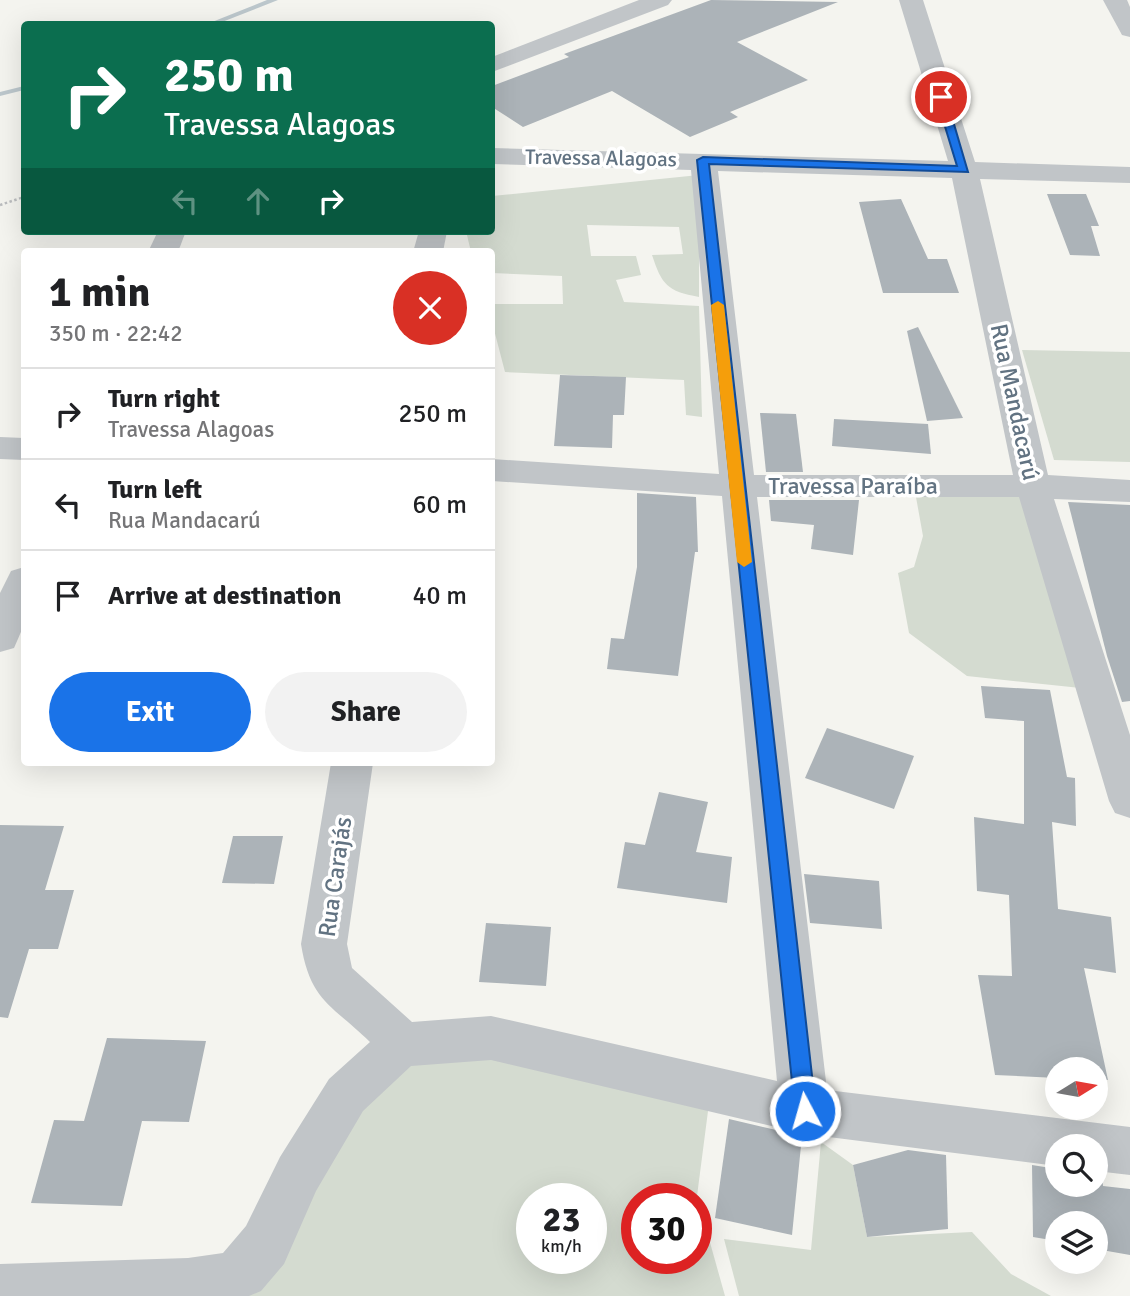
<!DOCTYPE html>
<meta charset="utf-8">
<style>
:root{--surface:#fff;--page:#f2f2f2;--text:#202124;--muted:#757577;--line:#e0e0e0;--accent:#1a73e8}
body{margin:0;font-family:Signika,sans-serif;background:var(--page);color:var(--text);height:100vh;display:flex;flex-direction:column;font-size:26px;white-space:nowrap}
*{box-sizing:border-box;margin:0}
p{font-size:23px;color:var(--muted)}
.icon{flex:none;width:38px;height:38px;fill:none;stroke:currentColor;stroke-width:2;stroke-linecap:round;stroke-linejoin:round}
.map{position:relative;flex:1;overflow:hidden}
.side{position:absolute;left:21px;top:248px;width:474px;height:518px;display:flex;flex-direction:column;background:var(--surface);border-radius:7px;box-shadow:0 7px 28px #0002}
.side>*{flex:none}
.hud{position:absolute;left:21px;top:21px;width:474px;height:214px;border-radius:7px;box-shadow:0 7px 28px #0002;background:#0b6e4f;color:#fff;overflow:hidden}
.needle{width:46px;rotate:79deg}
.fabs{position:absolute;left:1045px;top:1057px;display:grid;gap:14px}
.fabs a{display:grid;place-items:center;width:63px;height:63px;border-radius:50%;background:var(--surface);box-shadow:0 7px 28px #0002;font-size:35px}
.speed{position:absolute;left:516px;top:1183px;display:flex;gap:14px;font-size:35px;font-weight:700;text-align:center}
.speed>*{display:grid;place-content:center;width:91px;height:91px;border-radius:50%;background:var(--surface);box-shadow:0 7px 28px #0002;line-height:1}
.speed small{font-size:18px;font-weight:400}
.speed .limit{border:10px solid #d22;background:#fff;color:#111}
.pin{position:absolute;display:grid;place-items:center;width:60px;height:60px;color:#fff;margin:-30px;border:4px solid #fff;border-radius:50%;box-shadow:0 2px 7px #0007}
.me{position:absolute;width:77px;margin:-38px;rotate:354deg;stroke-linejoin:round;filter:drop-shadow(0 0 5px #0008)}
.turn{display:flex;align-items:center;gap:24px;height:147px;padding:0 28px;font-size:32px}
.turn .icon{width:91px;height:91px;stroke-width:2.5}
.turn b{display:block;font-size:49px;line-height:60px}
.lanes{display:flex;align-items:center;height:66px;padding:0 28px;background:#0003;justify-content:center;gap:35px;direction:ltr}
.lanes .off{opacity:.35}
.round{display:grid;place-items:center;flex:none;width:74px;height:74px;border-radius:37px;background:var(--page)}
.headline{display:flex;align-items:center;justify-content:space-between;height:119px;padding:0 28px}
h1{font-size:42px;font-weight:800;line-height:52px}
.cta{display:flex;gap:14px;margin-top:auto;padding:14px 28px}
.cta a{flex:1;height:80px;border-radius:42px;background:var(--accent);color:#fff;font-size:28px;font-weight:800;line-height:80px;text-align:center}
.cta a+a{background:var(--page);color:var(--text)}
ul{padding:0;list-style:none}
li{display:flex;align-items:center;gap:21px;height:91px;padding:0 28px;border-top:2px solid var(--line)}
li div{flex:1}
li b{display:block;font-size:26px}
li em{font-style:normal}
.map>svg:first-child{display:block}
</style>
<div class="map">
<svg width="1130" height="1296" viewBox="0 0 1130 1296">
<rect width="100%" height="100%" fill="#f4f4ef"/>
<!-- green -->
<g fill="#d4dbd0" fill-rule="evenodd">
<path d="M699,175V297C667,291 662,285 652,255L683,254L679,227L587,225L591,256H636L641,275L616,280L624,302L699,306L702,417L686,415L684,380L505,372L492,322V304H563L562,276L492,273V252H471L466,231H492V196Z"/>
<path d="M1022,350L1130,352V462L1054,460Z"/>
<path d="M914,486H1026L1090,689L967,676L909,633L898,573L914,567L923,536Z"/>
<path d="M497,1051L711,1088L697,1196L725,1296H0V1276L228,1290L355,1101L406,1055ZM532,1199H592V1258H532ZM637,1199H696V1258H637Z"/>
<path d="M821,1142L853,1165L867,1237L972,1232L1011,1274L1051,1296H739L724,1239L811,1250Z"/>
</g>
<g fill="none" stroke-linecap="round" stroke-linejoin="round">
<!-- stream -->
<g fill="#bcc7cc" fill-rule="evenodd">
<path d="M267,0H278L217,24H207Z"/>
<path d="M24,86V90L0,96V92Z"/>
</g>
</g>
<!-- building -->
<g fill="#acb3b8">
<path d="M711,0L838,2L737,42L808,80L730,112L738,117L690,137L612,91L523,127L492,107V86L569,57L564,54Z"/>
<path d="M1047,194H1086L1099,226H1091L1100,256L1070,255Z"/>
<path d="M901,199L928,259H947L959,293H883L859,202Z"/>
<path d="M918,327L963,418L927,421L907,331Z"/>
<path d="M560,375L626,377L624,415H613L612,448L554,446Z"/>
<path d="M760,413L796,414L803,472H766Z"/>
<path d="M834,419L928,424L931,454L832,446Z"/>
<path d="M637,493L696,497L698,552H695L678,676L607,669L611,638L624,639L637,567Z"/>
<path d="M769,500H859L853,555L811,549L814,525L771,521Z"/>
<path d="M1068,502L1130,505V701L1122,702L1107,656Z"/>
<path d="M981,686L1050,690L1067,777L1075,778L1076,826L1052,822L1058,909L1111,917L1116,973L1084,968L1108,1080L1096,1079V1069H1057V1078L995,1075L978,975L1012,976L1009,895L977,891L974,817L1024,824V721L985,718Z"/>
<path d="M827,728L914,756L894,809L805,778Z"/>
<path d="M659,792L708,802L696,852L732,857L727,903L617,888L625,842L645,845Z"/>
<path d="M0,825L64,826L45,890H74L58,949H29L8,1018L0,1017Z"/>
<path d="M233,836H283L274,884L222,883Z"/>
<path d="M804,874L879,881L882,929L810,923Z"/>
<path d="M486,923L551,927L546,986L479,982Z"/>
<path d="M107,1038L206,1041L189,1122L142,1121L122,1206L31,1203L54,1120L84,1121Z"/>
<path d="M729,1119L802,1136L792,1235L715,1218Z"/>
<path d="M908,1150L946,1155L948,1229L867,1237L853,1165Z"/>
<path d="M1032,1165L1057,1169V1185H1096V1174H1102L1103,1186L1130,1189V1255L1096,1249V1223H1057V1241L1033,1237Z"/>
</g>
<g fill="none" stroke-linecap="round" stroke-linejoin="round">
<!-- path -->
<path stroke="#bbbdbf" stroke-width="2.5" stroke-dasharray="2.5 2.5" stroke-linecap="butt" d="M0,205L24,197"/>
<!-- minor -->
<g fill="#c1c5c8" fill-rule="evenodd">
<path d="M639,0H672L668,5L492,72V57Z"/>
<path d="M899,0H923L975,162L1130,167V183L980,179L1048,475L1130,480V502L1054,499L1130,735V818L1115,813L1109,801L1019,497H757L827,1090L1130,1127V1175L1096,1171V1146H1057V1166L805,1134L491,1060L411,1066L363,1111L316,1191L284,1264L261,1291L249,1296H0V1264L188,1258L223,1253L246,1226L280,1157L329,1079L370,1042C332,1005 310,1001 301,944L331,763H373L347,944L352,968L412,1022L491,1016L777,1081L722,496L492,481V459L719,474L691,170L492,164V148L948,161ZM718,171L952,178L1013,475H754Z"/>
<path d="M1103,0H1127L1130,7V37L1122,35Z"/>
<path d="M158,231H186L178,252H148Z"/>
<path d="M419,231H447L443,252H413Z"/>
<path d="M0,437L24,438V460L0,459Z"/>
<path d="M24,567V625L14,648L0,652V593L11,571Z"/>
</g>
</g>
<!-- route -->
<path fill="#1a73e8" stroke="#114b97" stroke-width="2" d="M941,94L946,97L968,172L709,164L816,1111L813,1118L805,1120L798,1118L795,1111L697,160L703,157L957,166L936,97Z"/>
<!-- slow -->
<path fill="#f59e0b" d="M718,301L724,305L752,562L744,567L737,562L711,305Z"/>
<g text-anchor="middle" stroke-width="7" stroke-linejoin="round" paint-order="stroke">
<!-- far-street labels -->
<g font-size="21" fill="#627382" stroke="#fff">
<text transform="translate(601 158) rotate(1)" y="7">Travessa Alagoas</text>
</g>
<!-- street labels -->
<g font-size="24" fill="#627382" stroke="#fff">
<text transform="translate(1015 402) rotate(78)" y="8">Rua Mandacarú</text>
<text x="853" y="494">Travessa Paraíba</text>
<text transform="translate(335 877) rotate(-82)" y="8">Rua Carajás</text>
</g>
</g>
</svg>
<div class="fabs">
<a><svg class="needle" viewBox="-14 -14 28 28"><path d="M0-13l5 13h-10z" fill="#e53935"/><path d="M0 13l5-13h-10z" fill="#757577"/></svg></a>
<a><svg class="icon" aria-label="search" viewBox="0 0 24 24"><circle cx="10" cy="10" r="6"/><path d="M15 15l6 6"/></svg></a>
<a><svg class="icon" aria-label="layers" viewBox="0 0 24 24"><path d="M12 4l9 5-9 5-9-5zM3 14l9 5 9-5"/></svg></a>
</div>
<div class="speed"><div>23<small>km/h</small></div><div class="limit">30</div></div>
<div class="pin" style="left:941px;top:97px;background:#d93025"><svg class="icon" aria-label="arrive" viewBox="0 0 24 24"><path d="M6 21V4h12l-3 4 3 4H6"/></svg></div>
<svg class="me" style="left:805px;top:1111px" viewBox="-20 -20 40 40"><circle r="17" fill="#1a73e8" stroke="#fff" stroke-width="3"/><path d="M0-11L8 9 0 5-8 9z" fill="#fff"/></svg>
<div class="hud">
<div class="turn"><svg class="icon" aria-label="right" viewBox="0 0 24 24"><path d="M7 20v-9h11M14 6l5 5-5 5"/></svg><div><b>250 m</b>Travessa Alagoas</div></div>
<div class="lanes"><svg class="icon off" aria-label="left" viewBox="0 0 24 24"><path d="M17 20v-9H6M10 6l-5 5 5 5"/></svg><svg class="icon off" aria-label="ahead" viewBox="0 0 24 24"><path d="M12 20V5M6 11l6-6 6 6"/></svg><svg class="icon" aria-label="right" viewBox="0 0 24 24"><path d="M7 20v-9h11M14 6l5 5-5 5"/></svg></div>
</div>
<section class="side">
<div class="headline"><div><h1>1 min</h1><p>350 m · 22:42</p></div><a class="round" style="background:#d93025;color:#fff"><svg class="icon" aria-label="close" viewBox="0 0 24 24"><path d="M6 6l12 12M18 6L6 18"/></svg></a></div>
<ul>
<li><svg class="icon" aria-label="right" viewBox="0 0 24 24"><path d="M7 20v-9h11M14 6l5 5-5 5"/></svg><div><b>Turn right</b><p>Travessa Alagoas</p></div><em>250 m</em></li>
<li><svg class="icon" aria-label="left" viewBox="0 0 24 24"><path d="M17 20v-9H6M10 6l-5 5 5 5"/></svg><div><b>Turn left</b><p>Rua Mandacarú</p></div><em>60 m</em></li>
<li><svg class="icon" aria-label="arrive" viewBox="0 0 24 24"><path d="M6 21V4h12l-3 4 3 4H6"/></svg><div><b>Arrive at destination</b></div><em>40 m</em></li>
</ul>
<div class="cta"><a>Exit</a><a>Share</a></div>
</section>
</div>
